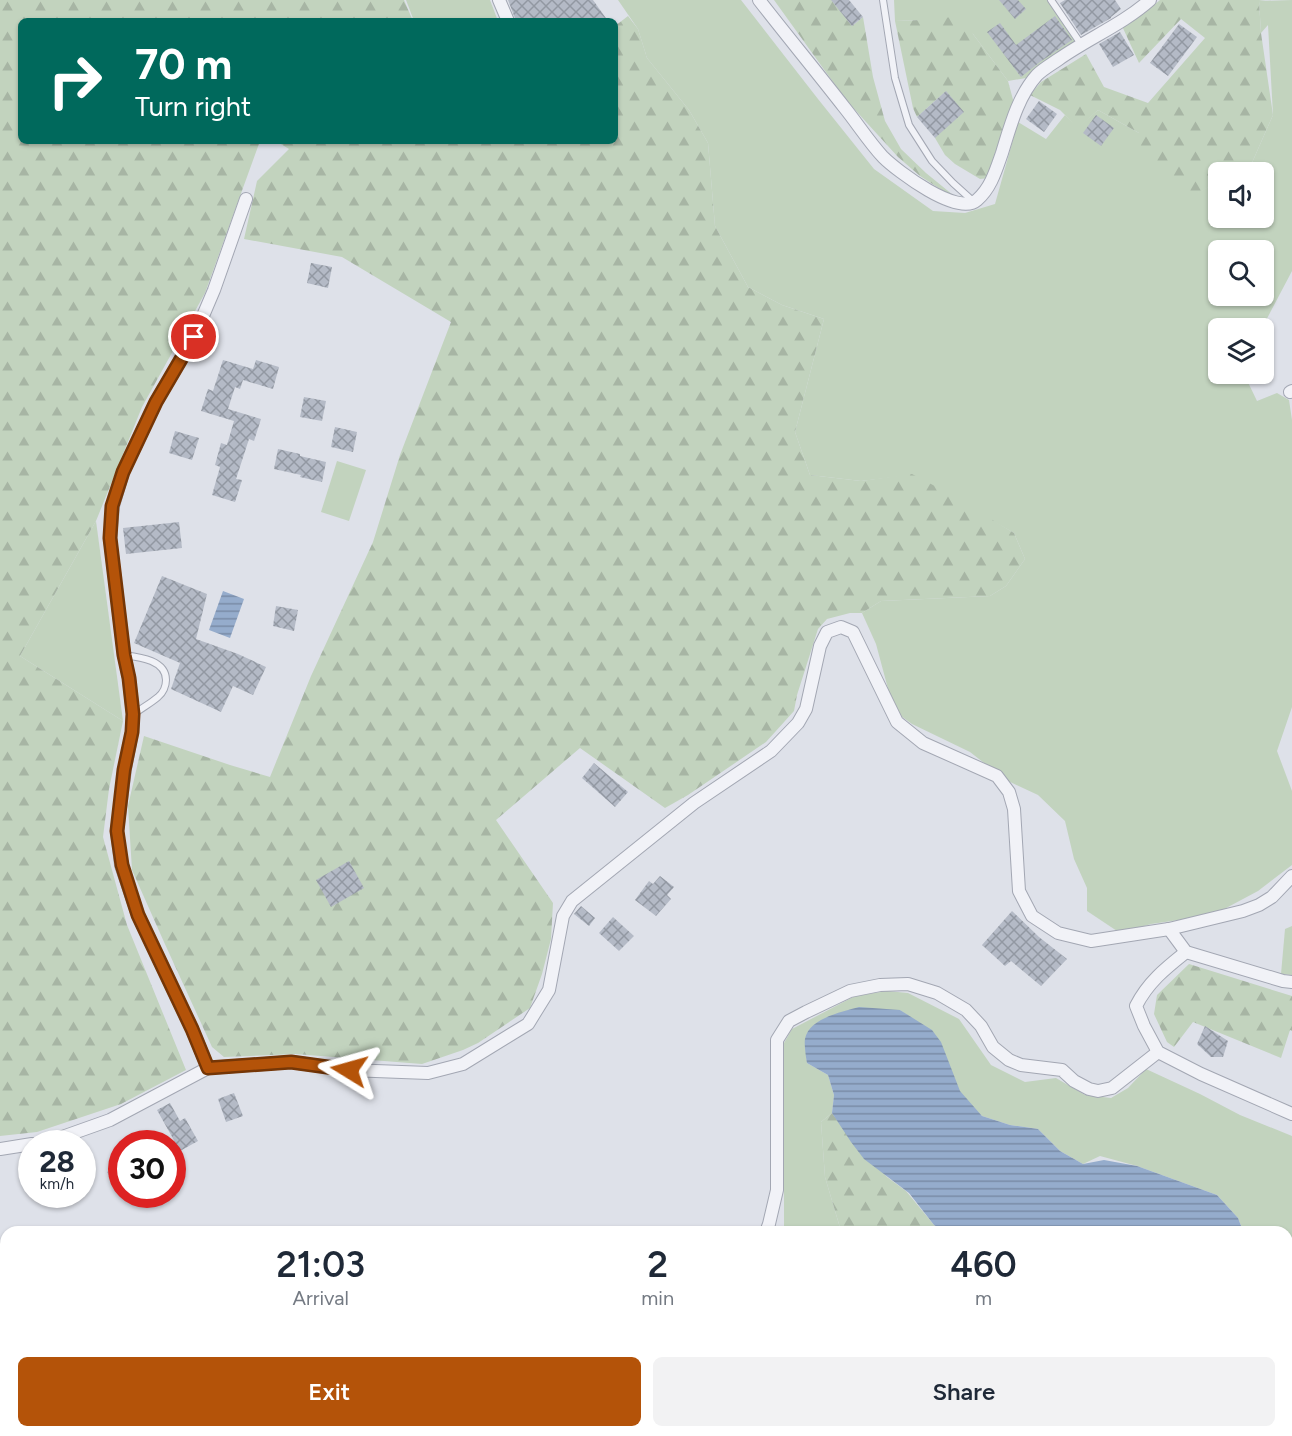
<!DOCTYPE html>
<style>
:root{--surface:#fff;--page:#f2f2f3;--text:#1f2937;--muted:#747a83;--accent:#b45309}
body{margin:0;font-family:Figtree,sans-serif;background:var(--page);color:var(--text);height:100vh;display:flex;flex-direction:column;font-size:22px;white-space:nowrap}
*{box-sizing:border-box;margin:0}
p{font-size:20px;color:var(--muted)}
.icon{flex:none;width:33px;height:33px;fill:none;stroke:currentColor;stroke-width:2;stroke-linecap:round;stroke-linejoin:round}
.map{position:relative;flex:1;overflow:hidden}
.side{position:absolute;left:0px;top:1226px;width:1293px;height:212px;display:flex;flex-direction:column;background:var(--surface);border-radius:18px 18px 0 0;box-shadow:0 2px 4px #0004}
.side>*{flex:none}
.top-card{position:absolute;left:18px;top:18px;width:600px;height:126px;border-radius:9px;box-shadow:0 2px 4px #0004;background:#00695c;color:#fff;overflow:hidden}
.tools{position:absolute;left:1208px;top:162px;display:grid;gap:12px}
.tools a{display:grid;place-items:center;width:66px;height:66px;border-radius:9px;background:var(--surface);box-shadow:0 2px 4px #0004;font-size:30px}
.speed{position:absolute;left:18px;top:1130px;display:flex;gap:12px;font-size:30px;font-weight:700;text-align:center}
.speed>*{display:grid;place-content:center;width:78px;height:78px;border-radius:50%;background:var(--surface);box-shadow:0 2px 4px #0004;line-height:1}
.speed small{font-size:15px;font-weight:400}
.speed .limit{border:9px solid #d22;background:#fff;color:#111}
.pin{position:absolute;display:grid;place-items:center;width:51px;height:51px;color:#fff;margin:-26px;border:3px solid #fff;border-radius:50%;box-shadow:0 2px 6px #0007}
.me{position:absolute;width:66px;margin:-33px;rotate:278deg;stroke-linejoin:round;filter:drop-shadow(0 0 4px #0008)}
.turn{display:flex;align-items:center;gap:21px;height:126px;padding:0 18px;font-size:27px}
.turn .icon{width:78px;height:78px;stroke-width:2.5}
.turn b{display:block;font-size:42px;line-height:51px}
.eta{display:flex;justify-content:space-evenly;align-items:center;height:102px;text-align:center}
.eta b{font-size:36px;font-weight:600;line-height:42px}
.action{display:flex;gap:12px;margin-top:auto;padding:12px 18px}
.action a{flex:1;height:69px;border-radius:9px;background:var(--accent);color:#fff;font-size:24px;font-weight:600;line-height:69px;text-align:center}
.action a+a{background:var(--page);color:var(--text)}
.map>svg:first-child{display:block}
</style>
<div class="map">
<svg width="1292" height="1436" viewBox="0 0 1292 1436">
<defs>
<pattern id="forest-firs" width="22" height="20" patternUnits="userSpaceOnUse" patternTransform="scale(1.5)"><rect width="22" height="20" fill="#c2d3be"/><path d="M5 1l3.5 6h-7zM16 11l3.5 6h-7z" fill="#a7b5a4"/></pattern>
<pattern id="water-rules" width="6" height="5" patternUnits="userSpaceOnUse" patternTransform="scale(1.5)"><rect width="6" height="5" fill="#95accc"/><path d="M0 2.5h6" fill="none" stroke="#798ca7"/></pattern>
<pattern id="building-cross-hatch" width="8" height="8" patternUnits="userSpaceOnUse" patternTransform="scale(1.5)"><rect width="8" height="8" fill="#b4bac6"/><path d="M0 0l8 8M0 8l8-8" fill="none" stroke="#9298a2"/></pattern>
</defs>
<rect width="100%" height="100%" fill="#dee1e9"/>
<!-- grass -->
<g fill="#c2d3be" fill-rule="evenodd">
<path d="M406,0H490L498,21H414Z"/>
<path d="M618,0H741L818,99L874,169L933,211L965,213L995,204L1018,122L1046,139L1065,115L1078,127L1098,110L1139,133L1195,194L1218,182V218H1263V172H1236L1251,165L1273,115L1268,25L1261,33L1259,1L1292,0V271L1262,328H1218V374H1244L1257,401L1277,393L1289,400L1292,420V707L1277,751L1292,791V865L1258,891L1213,915L1151,924L1120,933L1087,911V888L1074,859L1065,821L1038,795L1006,780L970,752L912,724L894,711L876,644L862,613L881,601L990,596L1006,586L1025,559L1014,533L912,475L861,481L810,475L795,432L824,319L782,305L748,287L715,226L708,143L689,110L647,58L638,29ZM1218,250H1263V296H1218Z"/>
<path d="M894,0H1055L1081,39L1026,78L1008,81L973,34L920,20L895,21Z"/>
<path d="M337,461L366,470L349,521L321,512Z"/>
<path d="M96,521L123,721L20,656Z"/>
<path d="M1292,926V975L1281,974L1285,929Z"/>
<path d="M887,991L908,993L959,1019L991,1065L1025,1082L1056,1078L1085,1095L1111,1098L1128,1088L1146,1069L1200,1094L1240,1115L1292,1136V1311L1287,1309V1232L1243,1231L1238,1218L1217,1195L1137,1166L1100,1156L1083,1164L1060,1151L1038,1129L1010,1125L982,1116L954,1091L914,1020L900,1010L805,1040L807,1063L828,1075L834,1095L832,1113L821,1122L825,1177L841,1231L782,1232L784,1227V1043L792,1029L855,996Z"/>
<path d="M647,1431H787L785,1436H642Z"/>
</g>
<!-- forest -->
<g fill="url(#forest-firs)">
<path d="M0,0H404L413,21H21V141H260L205,293L142,407L96,521L20,656L123,721L109,789L103,837L127,925L186,1070L121,1104L37,1132L0,1136Z"/>
<path d="M774,0H835L833,2L852,26L863,17L873,77L885,121L901,149L926,173L953,195L948,194L920,176L898,157L846,100Z"/>
<path d="M1160,0H1266L1259,1L1261,33L1273,115L1251,165L1236,172H1218V182L1191,197L1140,149L1139,133L1098,110L1078,128L1060,110L1030,95L1041,82L1086,54L1104,87L1148,103L1205,38L1181,19L1139,63L1122,26L1148,10Z"/>
<path d="M628,16L638,29L647,58L689,110L708,143L715,226L748,287L782,305L824,319L795,432L810,475L861,481L912,474L950,494L1014,533L1025,559L1006,586L990,596L881,601L862,613H850L827,619L818,629L797,695L794,711L766,742L688,795L665,808L580,748L496,820L553,903L551,939L542,974L530,1008L478,1043L463,1050L422,1064L295,1054L224,1057L212,1047L164,942L132,870L128,806L144,736L230,765L270,777L311,676L373,542L400,455L451,322L342,257L244,239L257,181L289,149L276,141H615V26Z"/>
<path d="M952,17L973,34L1008,81L1015,107L989,178L980,179L955,164L945,155L935,138L945,92L917,117L913,108L895,21L920,20Z"/>
<path d="M1189,964L1292,996V1031L1290,1030L1281,1058L1193,1022L1174,1047L1167,1042L1154,1014L1157,995Z"/>
<path d="M832,1113L854,1142L887,1177L906,1191L934,1225L944,1231H841L825,1177L821,1122Z"/>
<path d="M1292,1367V1436H785L787,1431H1287V1368Z"/>
</g>
<!-- water -->
<g fill="url(#water-rules)">
<path d="M223,591L244,599L230,638L209,630Z"/>
<path d="M859,1007L900,1010L932,1030L941,1042L960,1091L982,1116L1010,1125L1038,1129L1060,1151L1083,1164L1104,1160L1137,1166L1217,1195L1238,1218L1243,1231H944L934,1225L909,1193L864,1159L851,1142L832,1113L834,1095L828,1075L807,1063C806,1057 804,1044 805,1039C809,1018 842,1012 859,1007Z"/>
<path d="M1287,1309L1292,1311V1367L1287,1368Z"/>
</g>
<!-- building -->
<g fill="url(#building-cross-hatch)">
<path d="M508,0H593L608,21H516Z"/>
<path d="M831,0H849L863,17L852,26Z"/>
<path d="M999,0H1018L1026,9L1015,19Z"/>
<path d="M1065,0H1115L1121,9L1111,17V18L1081,35L1060,3Z"/>
<path d="M1055,16L1072,40L1040,62L1021,77L987,32L1000,23L1016,45Z"/>
<path d="M1179,24L1197,37L1168,76L1150,63Z"/>
<path d="M1120,32L1134,55L1113,67L1099,44Z"/>
<path d="M946,91L964,112L935,138L917,117Z"/>
<path d="M1039,101L1057,114L1044,132L1026,119Z"/>
<path d="M1096,115L1114,128L1101,146L1083,133Z"/>
<path d="M311,263L332,267L328,288L307,283Z"/>
<path d="M223,360L253,369L256,360L279,367L273,389L243,380L240,389L235,387L228,409L261,419L254,441L249,439L236,479L242,480L235,502L212,495L220,467L215,465L221,443L227,445L234,421L201,411L208,389L213,391Z"/>
<path d="M304,397L326,401L322,421L300,417Z"/>
<path d="M335,427L357,432L353,452L331,447Z"/>
<path d="M175,431L199,438L192,460L169,453Z"/>
<path d="M278,449L300,454V456L326,462L322,482L300,477L301,475L274,469Z"/>
<path d="M179,522L182,548L126,554L123,528Z"/>
<path d="M162,576L207,594L196,639L238,654L266,667L253,695L233,686L221,712L171,689L180,663L134,643Z"/>
<path d="M276,606L298,610L294,631L273,626Z"/>
<path d="M594,763L628,792L615,807L582,778Z"/>
<path d="M349,861L364,888L331,907L316,880Z"/>
<path d="M660,876L674,887L667,895L671,899L656,916L635,900L649,881L653,884Z"/>
<path d="M581,906L595,918L589,926L574,914Z"/>
<path d="M1012,911L1039,937L1067,959L1041,986L1011,961L1005,966L982,945Z"/>
<path d="M613,917L634,936L619,951L599,933Z"/>
<path d="M1205,1026L1228,1041L1223,1057H1211L1197,1044Z"/>
<path d="M234,1093L243,1116L226,1122L218,1099Z"/>
<path d="M170,1103L180,1121L185,1118L198,1141L180,1151L157,1110Z"/>
<path d="M122,1164V1196L107,1172Z"/>
</g>
<g fill="none" stroke-linecap="round" stroke-linejoin="round">
<!-- lane casing -->
<g stroke="#a3a7b3" stroke-width="8">
<g id="lane">
<path d="M883,0L895,78L909,125L932,161L953,183L974,202"/>
<path d="M1051,0L1081,44"/>
<path d="M124,655C139,657 166,660 166,680C166,686 163,693 158,697C151,703 142,708 134,714"/>
</g>
</g>
<!-- street casing -->
<g stroke="#a3a7b3" stroke-width="14">
<g id="street">
<path d="M499,0L508,21"/>
<path d="M759,0C787,36 816,71 844,107C857,123 869,142 883,157C897,171 958,217 977,200C991,188 996,170 1002,153C1010,127 1018,96 1037,75C1043,69 1052,64 1059,59C1089,38 1123,24 1150,0"/>
<path d="M1290,392L1292,391"/>
<path d="M1169,929L1186,952L1283,981L1292,982"/>
<path d="M1186,952C1166,968 1148,982 1136,1006L1144,1026L1158,1052L1201,1074L1292,1114"/>
<path d="M208,1068L192,1029L138,915L121,865L117,831L125,769L132,732L133,714L129,678L124,655L110,538L113,506L123,472L156,402L194,337L214,290L246,199"/>
<path d="M41,1143L51,1141L110,1120L208,1068L291,1062L349,1070L428,1073L463,1064L528,1024L549,990L563,916L572,901L694,803L771,751L798,723L806,709L820,646L827,632L841,627L853,632L897,722L923,743L997,776L1009,792L1014,809L1019,891L1032,916L1058,933L1091,941L1169,929L1243,911L1259,905L1272,897L1292,876"/>
<path d="M0,1149L32,1144"/>
<path d="M766,1232L769,1224L777,1190V1040L789,1021L806,1012L850,991L880,985L908,984L937,993L966,1010L981,1026L993,1047L1009,1060L1021,1065L1062,1070L1074,1081L1089,1089L1098,1091L1112,1088L1158,1052"/>
<path d="M465,1431L484,1436"/>
<path d="M383,1436L388,1432L392,1431"/>
<path d="M630,1436L635,1431"/>
</g>
</g>
<!-- lane -->
<use href="#lane" stroke="#f1f2f7" stroke-width="6"/>
<!-- street -->
<use href="#street" stroke="#f1f2f7" stroke-width="12"/>
</g>
<g fill="none" stroke-linecap="round" stroke-linejoin="round">
<!-- route casing -->
<g stroke="#753606" stroke-width="15">
<path id="route" d="M194,337L156,402L123,472L112,506L110,538L124,655L129,678L133,714L132,732L124,770L117,831L122,865L138,915L192,1029L208,1068L291,1062L349,1070"/>
</g>
<!-- route -->
<use href="#route" stroke="#b45309" stroke-width="10"/>
</g>
</svg>
<div class="tools">
<a><svg class="icon" aria-label="sound" viewBox="0 0 24 24"><path d="M4 9h4l5-4v14l-5-4H4zM17 9q2 3 0 6"/></svg></a>
<a><svg class="icon" aria-label="search" viewBox="0 0 24 24"><circle cx="10" cy="10" r="6"/><path d="M15 15l6 6"/></svg></a>
<a><svg class="icon" aria-label="layers" viewBox="0 0 24 24"><path d="M12 4l9 5-9 5-9-5zM3 14l9 5 9-5"/></svg></a>
</div>
<div class="speed"><div>28<small>km/h</small></div><div class="limit">30</div></div>
<div class="pin" style="left:194px;top:337px;background:#d93025"><svg class="icon" aria-label="arrive" viewBox="0 0 24 24"><path d="M6 21V4h12l-3 4 3 4H6"/></svg></div>
<svg class="me" style="left:349px;top:1070px" viewBox="-20 -20 40 40"><path d="M0-17L14 15 0 8-14 15z" fill="#b45309" stroke="#fff" stroke-width="4"/></svg>
<div class="top-card">
<div class="turn"><svg class="icon" aria-label="right" viewBox="0 0 24 24"><path d="M7 20v-9h11M14 6l5 5-5 5"/></svg><div><b>70 m</b>Turn right</div></div>
</div>
<section class="side">
<div class="eta">
<div><b>21:03</b><p>Arrival</p></div>
<div><b>2</b><p>min</p></div>
<div><b>460</b><p>m</p></div>
</div>
<div class="action"><a>Exit</a><a>Share</a></div>
</section>
</div>
